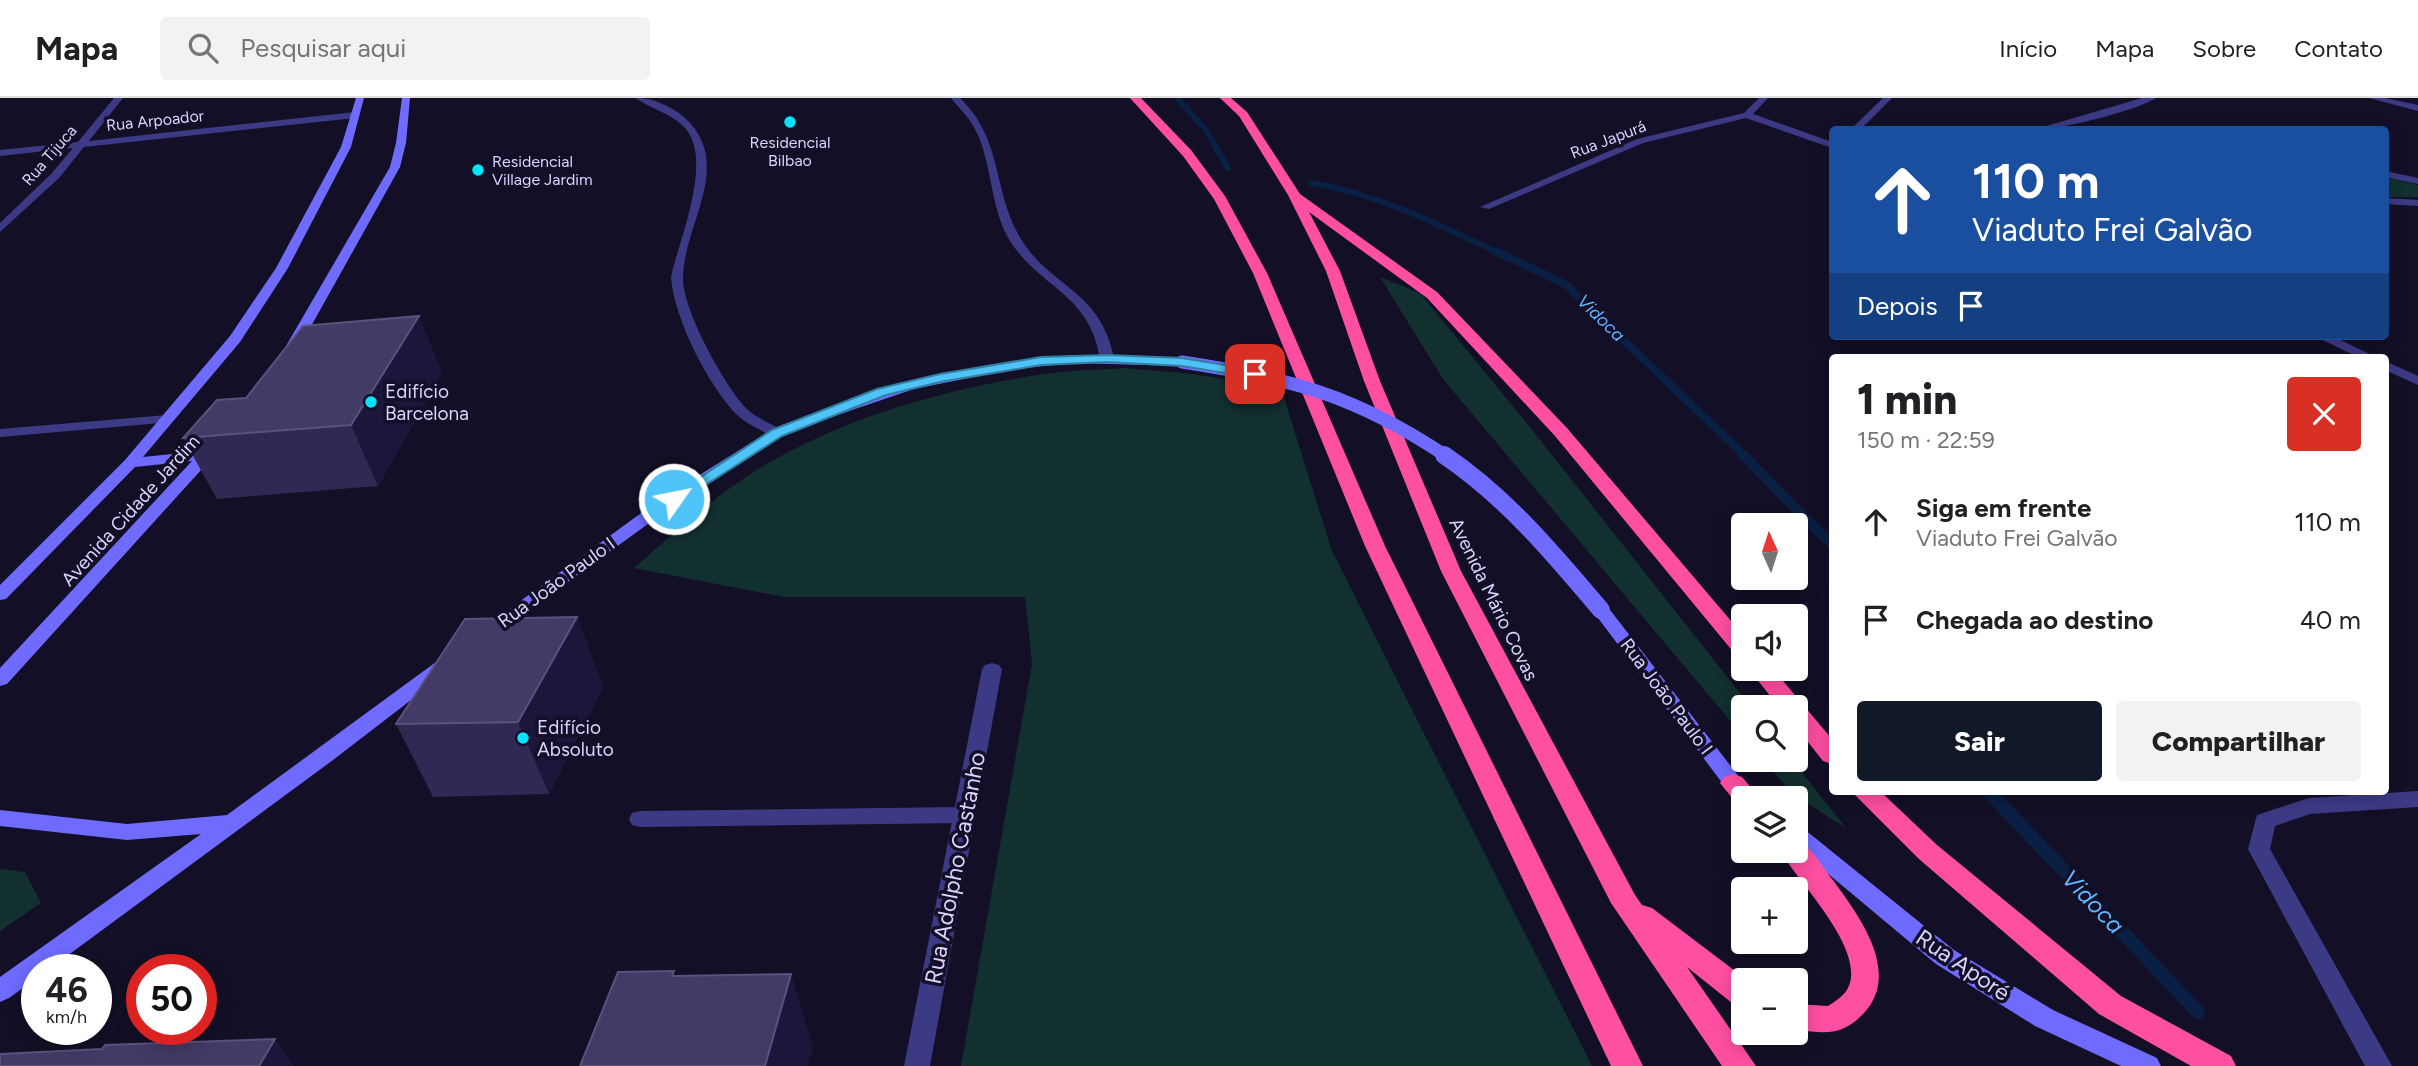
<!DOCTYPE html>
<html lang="pt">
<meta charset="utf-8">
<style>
:root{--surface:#fff;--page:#f2f2f2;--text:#202124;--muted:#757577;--line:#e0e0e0;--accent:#111827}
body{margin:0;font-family:Figtree,sans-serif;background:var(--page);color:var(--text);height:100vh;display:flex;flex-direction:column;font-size:26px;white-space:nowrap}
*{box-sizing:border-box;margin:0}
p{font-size:23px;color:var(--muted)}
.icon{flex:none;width:38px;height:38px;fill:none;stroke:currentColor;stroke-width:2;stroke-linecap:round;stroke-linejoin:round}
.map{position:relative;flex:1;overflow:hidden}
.drawer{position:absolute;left:1829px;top:256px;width:560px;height:441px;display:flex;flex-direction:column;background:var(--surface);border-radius:7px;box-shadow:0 4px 18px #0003}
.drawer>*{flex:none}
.hud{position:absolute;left:1829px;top:28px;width:560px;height:214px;border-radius:7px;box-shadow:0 4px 18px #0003;background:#1a4fa0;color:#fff;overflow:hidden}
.needle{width:46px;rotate:357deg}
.controls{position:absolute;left:1731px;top:415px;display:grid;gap:14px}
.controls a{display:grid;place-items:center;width:77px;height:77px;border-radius:7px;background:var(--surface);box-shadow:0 4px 18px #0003;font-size:35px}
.speed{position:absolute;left:21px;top:856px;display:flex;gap:14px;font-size:35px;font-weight:700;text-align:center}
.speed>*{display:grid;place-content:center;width:91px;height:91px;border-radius:50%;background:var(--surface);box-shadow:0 4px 18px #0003;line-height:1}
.speed small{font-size:18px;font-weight:400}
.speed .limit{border:10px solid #d22;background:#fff;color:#111}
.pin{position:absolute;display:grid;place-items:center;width:60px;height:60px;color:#fff;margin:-30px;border-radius:14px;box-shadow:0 4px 10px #0006}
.me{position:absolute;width:77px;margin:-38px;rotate:57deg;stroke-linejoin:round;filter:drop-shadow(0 0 5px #0008)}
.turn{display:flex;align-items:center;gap:24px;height:147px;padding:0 28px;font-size:32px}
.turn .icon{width:91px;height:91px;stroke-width:2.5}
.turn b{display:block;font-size:49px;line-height:60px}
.then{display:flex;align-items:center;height:66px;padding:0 28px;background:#0003;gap:14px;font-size:26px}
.round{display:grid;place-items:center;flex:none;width:74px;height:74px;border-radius:7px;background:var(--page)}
.headline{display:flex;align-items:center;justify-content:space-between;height:119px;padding:0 28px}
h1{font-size:42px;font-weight:800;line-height:52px}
.button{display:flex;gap:14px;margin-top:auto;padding:14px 28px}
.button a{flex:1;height:80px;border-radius:7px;background:var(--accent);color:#fff;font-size:28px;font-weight:800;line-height:80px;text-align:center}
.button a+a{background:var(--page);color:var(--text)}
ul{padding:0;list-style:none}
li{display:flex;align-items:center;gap:21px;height:98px;padding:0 28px}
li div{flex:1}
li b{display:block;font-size:26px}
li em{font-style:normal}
header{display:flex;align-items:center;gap:42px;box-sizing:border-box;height:98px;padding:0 35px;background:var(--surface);border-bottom:2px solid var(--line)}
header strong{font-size:33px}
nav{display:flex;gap:38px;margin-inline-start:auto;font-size:24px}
.search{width:490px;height:63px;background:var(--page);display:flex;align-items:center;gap:18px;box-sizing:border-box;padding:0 24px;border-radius:7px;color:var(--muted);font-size:26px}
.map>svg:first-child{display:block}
</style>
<header>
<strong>Mapa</strong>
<div class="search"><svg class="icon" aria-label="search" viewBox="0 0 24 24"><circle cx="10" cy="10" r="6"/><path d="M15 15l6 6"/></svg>Pesquisar aqui</div>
<nav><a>Início</a><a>Mapa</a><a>Sobre</a><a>Contato</a></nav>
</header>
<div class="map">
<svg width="2418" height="968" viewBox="0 0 2418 968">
<rect width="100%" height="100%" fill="#130f26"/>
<!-- green -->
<g fill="#12302f">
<path d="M2385,79L2418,87V99H2385Z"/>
<path d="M1380,179L1420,195L1530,329L1751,609H1743V638L1443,281Z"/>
<path d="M1124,270L1192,276L1281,290L1332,453L1592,968H961L1032,566L1025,499H784L634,470C675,434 716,397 763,368C848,318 948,290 1044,276C1071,272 1098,272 1124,270Z"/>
<path d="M1763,662H1792L1846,730L1793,696Z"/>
<path d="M0,771L25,774L41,805L0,833Z"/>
</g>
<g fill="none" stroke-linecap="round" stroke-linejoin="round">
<!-- stream-far3 -->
<g stroke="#0a1f44" stroke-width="6">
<path d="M1177,0L1206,32L1228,70"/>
<path d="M1311,85C1379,96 1439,127 1501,156"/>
</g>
<!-- stream-far2 -->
<path stroke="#0a1f44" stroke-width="8" d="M1497,154L1565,186L1745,358"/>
<!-- stream-far1 -->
<path stroke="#0a1f44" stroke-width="10" d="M1743,357L1832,447"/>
<!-- stream -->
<path stroke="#0a1f44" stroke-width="14" d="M1988,693L2198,914"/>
<!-- service -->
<g fill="#3d3a85" fill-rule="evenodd">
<path d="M2418,693V709L2310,716L2275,728L2270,751L2392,968H2365L2248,751L2257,717L2309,700Z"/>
<path d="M964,709L972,711L975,717L972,723L964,725L640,729L632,727L629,721L632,715L640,713Z"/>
</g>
<!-- minor -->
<g fill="#3d3a85" fill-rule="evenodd">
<path d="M114,0H123L89,43L355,14L360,17L355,20L84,49L59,80L0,134V125L51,76L73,50L0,58V52L78,44Z"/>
<path d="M636,0C653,0 671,8 684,19C736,66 683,126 683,181C683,212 724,287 746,310C756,320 770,325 782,332L784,335L782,338C774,340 770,337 762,333C753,328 743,323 735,315C707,285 674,220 671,179C679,142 713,64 686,31C672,15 652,12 636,0Z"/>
<path d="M951,0H960C1004,42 992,94 1021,141C1052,191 1100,191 1114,260L1112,263H1102L1100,260C1089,195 1041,191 1010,143C989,109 993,64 974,29C968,18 959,10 951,0Z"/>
<path d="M1759,0H1768L1753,16L1832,44V50L1746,20L1643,45L1489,111L1480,109L1637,41L1744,15Z"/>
<path d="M1883,0H1892L1860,32H1850Z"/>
<path d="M2142,0H2156C2136,13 2058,32 2033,32Z"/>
<path d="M2369,0H2385L2418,7V13Z"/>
<path d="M2385,73L2418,80V86L2385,79Z"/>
<path d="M2385,100L2418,102V108L2385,106Z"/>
<path d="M2314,238H2332L2376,259H2358Z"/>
<path d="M2385,263L2418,278V287L2385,272Z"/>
<path d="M167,317L172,318L174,321L172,324L0,339V331Z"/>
<path d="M992,565L999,567L1002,571L930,968H904L982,571L985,567Z"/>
</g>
<!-- secondary -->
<g fill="#6f6bff" fill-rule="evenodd">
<path d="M356,0H364L351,49L288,170L240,244L143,359L202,353L213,345L221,350L7,586L0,588V570L192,363L135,369L6,501L0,502V487L125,362L230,238L276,170L341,49Z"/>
<path d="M402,0H410L406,45L400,69L300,248L293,252L288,251L286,248L390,69L396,45Z"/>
<path d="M1075,257L1182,260L1189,264L1182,268L1075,265L1013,271L914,291L802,329L780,339L706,384L493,538H481L478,534L659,402L777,329L854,301L935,277L1013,263Z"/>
<path d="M1601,506L1607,508L1740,680L1762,700H1743V705L1726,690L1595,516L1592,512Z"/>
<path d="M443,562L450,564L452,568L450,572L333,662L48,872H37V880L9,900L0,904V879L201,736L127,742L0,728V712L127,726L227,717L436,564Z"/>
<path d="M1796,729L1804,731L1954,852L2053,912L2157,960L2161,968H2121L2035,928L1936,866L1796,749Z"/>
</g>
<!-- motorway -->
<g fill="#ff4fa3" fill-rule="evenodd">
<path d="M1130,0H1141L1191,52L1225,98L1267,175L1385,448L1643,968H1611L1365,448L1253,175L1214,101L1183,58Z"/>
<path d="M1220,0H1231L1247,14L1300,96L1437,194L1567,330L1743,537V558L1735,556L1555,338L1427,200L1309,114L1340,173L1380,283L1461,473L1635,797L1642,807L1652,810L1747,882H1743V909L1732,905L1687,869L1756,968H1722L1611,805L1441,473L1364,283L1326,173L1288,97L1239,18Z"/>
<path d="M1748,570H1772L1832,641V666L1823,663L1796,629V609H1779Z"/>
<path d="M1733,676L1742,679L1760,700H1743V708L1738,707L1720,685L1724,679Z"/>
<path d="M1851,693H1880L1937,747L2121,898L2231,958L2236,968H2191L2099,916L1919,761Z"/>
<path d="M1796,743C1811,747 1822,768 1832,781C1858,816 1902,874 1864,915C1841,939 1826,935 1796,932V906L1828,908C1834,904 1844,898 1848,890C1867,851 1797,784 1780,752H1796Z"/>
</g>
<!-- secondary-bridge-far1 -->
<path stroke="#6f6bff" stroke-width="13" d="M1182,264C1289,280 1355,297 1446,358"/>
<!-- secondary-bridge -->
<path stroke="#6f6bff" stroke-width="18" d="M1444,357C1506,399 1553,455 1601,512"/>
</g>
<!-- wall -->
<g fill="#312854">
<path d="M442,274L378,388L217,401L183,340L246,300Z"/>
<path d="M577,519L603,589L549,696L433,699L396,626Z"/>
</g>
<!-- shaded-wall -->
<g fill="#1d163a">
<path d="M419,218L442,274L378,388L351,327Z"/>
<path d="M577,519L603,589L549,696L518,624Z"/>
<path d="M791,876L813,949L808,968H765Z"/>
<path d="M275,941L294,968H259Z"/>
</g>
<!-- building -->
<g fill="#433a66" stroke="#5a527e" stroke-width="2">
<path d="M419,218L351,327L183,340L217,302L246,300L303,228Z"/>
<path d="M577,519L518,624L396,626L465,521Z"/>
<path d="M674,873L672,878L791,876L765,968H580L618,874Z"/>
<path d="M275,941L259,968H0V956L102,951L105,947Z"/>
</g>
<!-- route -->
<path fill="#4fc3f7" stroke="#337fa1" stroke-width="2" d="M1107,257L1182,260L1255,272L1261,276L1255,280L1182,268L1107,264L1041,267L940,284L886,297L782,338L679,404H669L667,401L772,332L877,291L940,276L1041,259Z"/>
<!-- markers -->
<g fill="#00e5ff" stroke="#130f26" stroke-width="2.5">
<circle cx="790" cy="24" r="7"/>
<circle cx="478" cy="72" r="7"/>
<circle cx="371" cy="304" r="7"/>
<circle cx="523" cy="640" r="7"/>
</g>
<g text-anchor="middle" stroke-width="7" stroke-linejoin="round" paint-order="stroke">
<!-- far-street labels -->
<g font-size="16" fill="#d9d4ff" stroke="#130f26">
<text transform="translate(155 22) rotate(-6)" y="6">Rua Arpoador</text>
<text transform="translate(1608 41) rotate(-21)" y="6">Rua Japurá</text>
<text transform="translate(49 57) rotate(-49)" y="6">Rua Tijuca</text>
</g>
<!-- far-poi labels -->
<g font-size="16" fill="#d9d4ff" stroke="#130f26">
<text x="790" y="50">Residencial<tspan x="790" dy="18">Bilbao</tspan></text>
<text x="492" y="69" text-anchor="start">Residencial<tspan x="492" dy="18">Village Jardim</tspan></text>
</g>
<!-- far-water labels -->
<g font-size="18" font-style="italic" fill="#62b6ff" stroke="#130f26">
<text transform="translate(1601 220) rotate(44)" y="6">Vidoca</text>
</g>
<!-- poi labels -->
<g font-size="19" fill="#d9d4ff" stroke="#130f26" text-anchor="start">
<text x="385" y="300">Edifício<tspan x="385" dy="22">Barcelona</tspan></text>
<text x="537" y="636">Edifício<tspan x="537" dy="22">Absoluto</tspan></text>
</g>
<!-- street labels -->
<g font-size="19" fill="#d9d4ff" stroke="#130f26">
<text transform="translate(130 412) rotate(-48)" y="7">Avenida Cidade Jardim</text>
<text transform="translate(556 484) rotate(-36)" y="7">Rua João Paulo I</text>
<text transform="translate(1494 501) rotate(64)" y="7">Avenida Mário Covas</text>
<text transform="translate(1667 598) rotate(53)" y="7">Rua João Paulo I</text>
</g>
<!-- near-street labels -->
<g font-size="23" fill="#d9d4ff" stroke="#130f26">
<text transform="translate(955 770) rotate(-79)" y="8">Rua Adolpho Castanho</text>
<text transform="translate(1963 867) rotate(34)" y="8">Rua Aporé</text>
</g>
<!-- near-water labels -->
<g font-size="24" font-style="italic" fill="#62b6ff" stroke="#130f26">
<text transform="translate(2093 804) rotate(46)" y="8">Vidoca</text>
</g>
</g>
</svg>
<div class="controls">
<a><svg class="needle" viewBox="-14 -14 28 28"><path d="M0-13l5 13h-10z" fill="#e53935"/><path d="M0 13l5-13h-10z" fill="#757577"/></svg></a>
<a><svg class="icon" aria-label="sound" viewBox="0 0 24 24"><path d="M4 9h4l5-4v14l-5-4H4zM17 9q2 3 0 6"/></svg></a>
<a><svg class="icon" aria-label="search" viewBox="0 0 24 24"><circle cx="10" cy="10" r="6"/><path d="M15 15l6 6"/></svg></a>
<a><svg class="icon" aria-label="layers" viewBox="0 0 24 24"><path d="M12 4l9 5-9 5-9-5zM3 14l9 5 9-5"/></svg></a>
<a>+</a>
<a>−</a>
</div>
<div class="speed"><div>46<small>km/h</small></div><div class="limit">50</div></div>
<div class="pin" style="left:1255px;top:276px;background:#d93025"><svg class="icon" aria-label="arrive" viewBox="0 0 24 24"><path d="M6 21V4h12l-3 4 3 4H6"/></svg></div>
<svg class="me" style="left:674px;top:401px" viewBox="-20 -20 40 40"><circle r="17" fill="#4fc3f7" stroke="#fff" stroke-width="3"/><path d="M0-11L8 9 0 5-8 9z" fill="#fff"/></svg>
<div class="hud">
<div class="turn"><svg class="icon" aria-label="ahead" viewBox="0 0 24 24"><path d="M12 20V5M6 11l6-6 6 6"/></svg><div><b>110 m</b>Viaduto Frei Galvão</div></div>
<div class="then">Depois<svg class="icon" aria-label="arrive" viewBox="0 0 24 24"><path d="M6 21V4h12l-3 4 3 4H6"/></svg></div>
</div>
<section class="drawer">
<div class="headline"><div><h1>1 min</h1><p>150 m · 22:59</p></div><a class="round" style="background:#d93025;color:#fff"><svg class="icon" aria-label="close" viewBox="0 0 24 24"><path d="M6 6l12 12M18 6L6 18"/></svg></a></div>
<ul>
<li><svg class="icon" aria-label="ahead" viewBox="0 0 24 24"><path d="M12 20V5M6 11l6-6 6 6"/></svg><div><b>Siga em frente</b><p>Viaduto Frei Galvão</p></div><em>110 m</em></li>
<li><svg class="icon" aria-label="arrive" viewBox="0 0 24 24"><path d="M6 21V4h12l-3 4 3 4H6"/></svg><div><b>Chegada ao destino</b></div><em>40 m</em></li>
</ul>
<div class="button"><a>Sair</a><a>Compartilhar</a></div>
</section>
</div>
